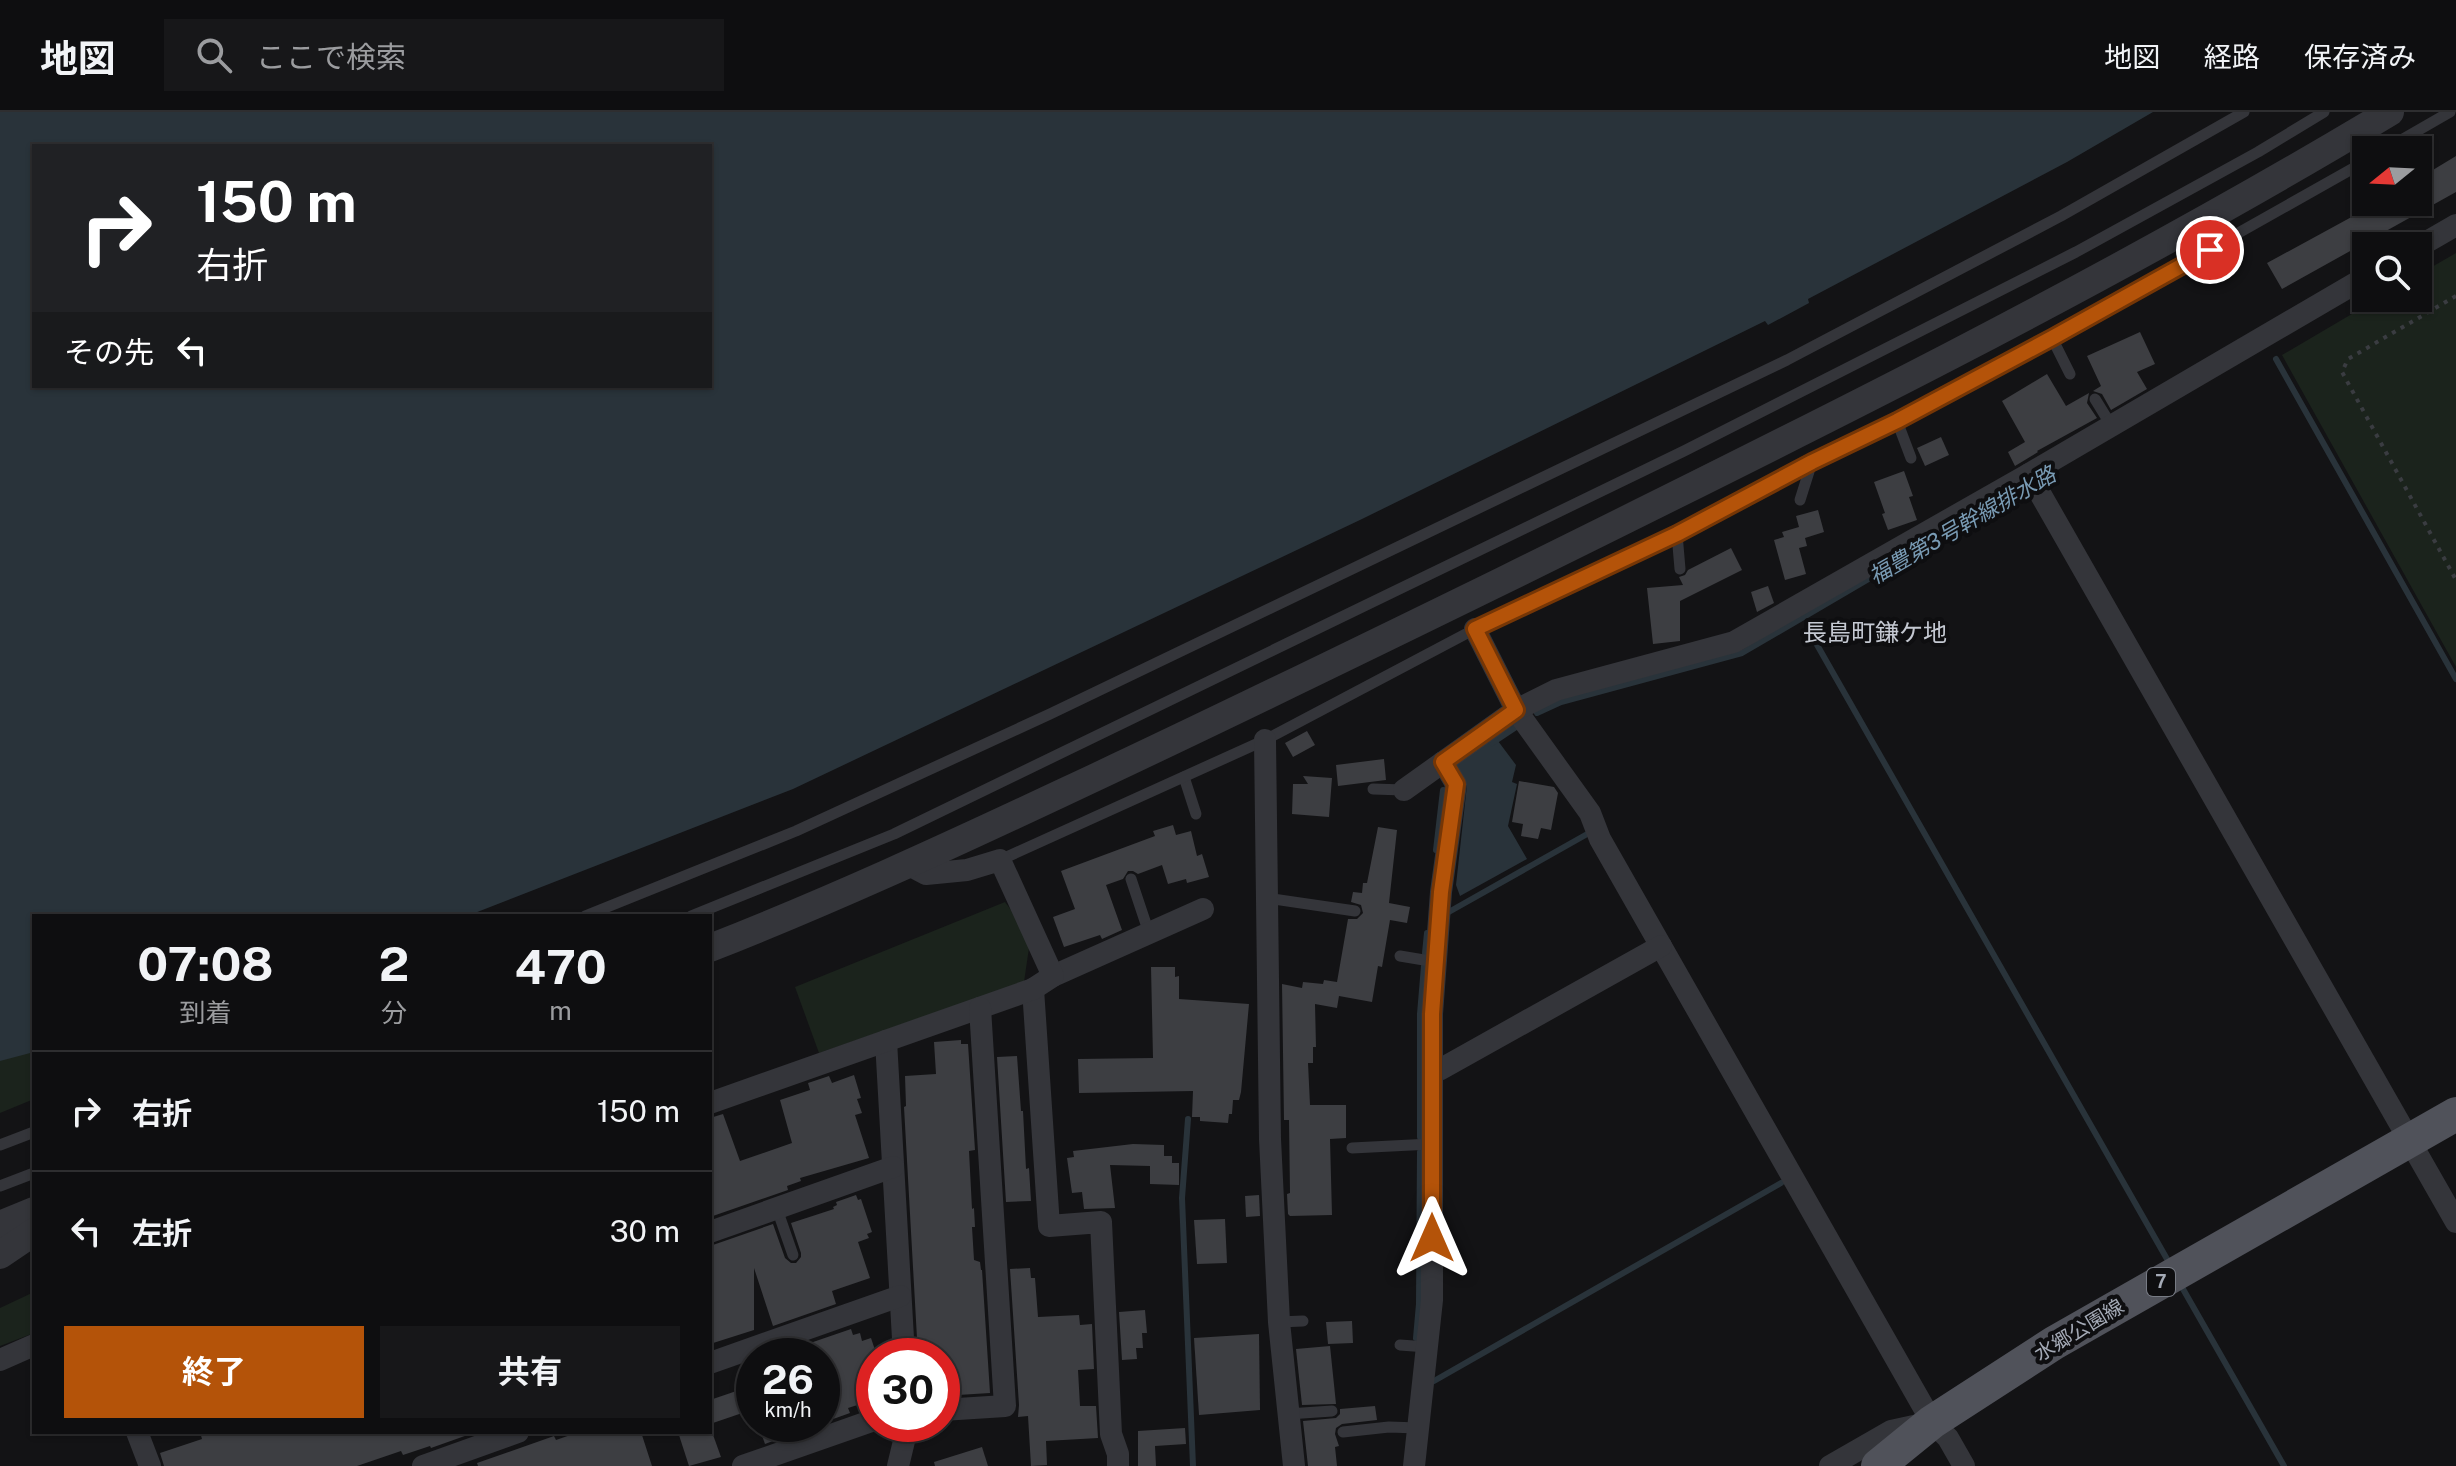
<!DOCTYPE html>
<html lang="ja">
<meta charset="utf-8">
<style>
:root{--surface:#0e0e10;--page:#171719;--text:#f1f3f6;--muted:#9b9c9f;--line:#2e2e30;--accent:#b45309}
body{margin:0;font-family:"Public Sans","Noto Sans JP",sans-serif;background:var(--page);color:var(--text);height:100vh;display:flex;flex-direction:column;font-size:30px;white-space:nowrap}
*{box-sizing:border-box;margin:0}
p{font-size:26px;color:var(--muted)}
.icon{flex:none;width:44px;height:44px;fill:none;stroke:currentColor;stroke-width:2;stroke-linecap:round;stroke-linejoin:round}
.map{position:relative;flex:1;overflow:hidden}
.details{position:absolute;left:32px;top:802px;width:680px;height:520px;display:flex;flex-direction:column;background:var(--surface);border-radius:0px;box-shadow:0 2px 6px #0004,0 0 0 2px var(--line)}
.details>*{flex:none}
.top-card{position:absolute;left:32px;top:32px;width:680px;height:244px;border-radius:0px;box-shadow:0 2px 6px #0004,0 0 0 2px var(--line);background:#202124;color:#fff;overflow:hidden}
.needle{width:52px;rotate:252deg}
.buttons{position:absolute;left:2352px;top:24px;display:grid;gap:16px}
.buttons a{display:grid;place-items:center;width:80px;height:80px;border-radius:0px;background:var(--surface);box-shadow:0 2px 6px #0004,0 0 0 2px var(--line);font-size:40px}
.speed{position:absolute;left:736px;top:1226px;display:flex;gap:16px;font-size:40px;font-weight:700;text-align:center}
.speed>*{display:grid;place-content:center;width:104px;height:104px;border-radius:50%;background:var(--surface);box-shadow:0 2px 6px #0004,0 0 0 2px var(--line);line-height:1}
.speed small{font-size:20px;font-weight:400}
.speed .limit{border:12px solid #d22;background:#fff;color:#111}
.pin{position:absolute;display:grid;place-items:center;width:68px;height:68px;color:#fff;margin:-34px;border:4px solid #fff;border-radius:50%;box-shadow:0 2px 8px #0007}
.me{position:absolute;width:88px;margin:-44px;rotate:0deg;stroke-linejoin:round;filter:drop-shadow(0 0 6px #0008)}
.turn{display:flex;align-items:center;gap:28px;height:168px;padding:0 32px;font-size:36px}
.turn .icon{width:104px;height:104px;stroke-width:2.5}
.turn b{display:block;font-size:56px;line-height:68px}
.then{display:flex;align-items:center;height:76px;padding:0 32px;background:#0003;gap:16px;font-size:30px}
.eta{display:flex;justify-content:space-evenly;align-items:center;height:136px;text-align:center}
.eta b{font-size:48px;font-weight:700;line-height:56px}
.cta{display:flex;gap:16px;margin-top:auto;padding:16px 32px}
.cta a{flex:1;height:92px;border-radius:0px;background:var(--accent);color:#fff;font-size:32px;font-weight:700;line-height:92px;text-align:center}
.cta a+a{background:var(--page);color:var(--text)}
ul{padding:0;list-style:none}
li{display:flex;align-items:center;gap:24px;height:120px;padding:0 32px;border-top:2px solid var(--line)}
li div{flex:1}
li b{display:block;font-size:30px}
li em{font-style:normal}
header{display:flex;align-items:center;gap:48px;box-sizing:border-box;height:112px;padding:0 40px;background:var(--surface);border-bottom:2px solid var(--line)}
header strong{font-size:38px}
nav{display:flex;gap:44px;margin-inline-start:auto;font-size:28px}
.search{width:560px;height:72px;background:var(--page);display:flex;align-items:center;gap:20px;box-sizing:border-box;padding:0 28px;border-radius:0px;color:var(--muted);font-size:30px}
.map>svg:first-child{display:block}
</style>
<header>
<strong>地図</strong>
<div class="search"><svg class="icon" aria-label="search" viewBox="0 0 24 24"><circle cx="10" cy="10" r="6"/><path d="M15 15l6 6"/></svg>ここで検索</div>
<nav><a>地図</a><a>経路</a><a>保存済み</a></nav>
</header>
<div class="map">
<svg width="2456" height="1354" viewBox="0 0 2456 1354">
<rect width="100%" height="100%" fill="#131315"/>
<!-- green -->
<g fill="#1b231c">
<path d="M2456,141V555L2282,243L2379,186H2418V163Z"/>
<path d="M1005,790L1018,807L1029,836L1024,870L819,941L795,875Z"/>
<path d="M34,916V987L0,1001V929Z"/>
<path d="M34,1180V1221L0,1234V1196Z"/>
</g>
<!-- water -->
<g fill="#29333a" fill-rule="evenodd">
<path d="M0,0H2153L2067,50L1808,187L1809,191L1768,213L1765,209L1362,407L793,677L467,804H34V940L0,949ZM34,34H710V274H34Z"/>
<path d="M1495,625L1516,653L1512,670L1517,672L1508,714L1527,747L1460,784L1456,773L1467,673L1454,654Z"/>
</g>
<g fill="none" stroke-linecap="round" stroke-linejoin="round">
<!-- stream -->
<g stroke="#29333a" stroke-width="6">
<path d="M2276,247L2456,567"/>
<path d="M1808,517L2167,1147"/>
<path d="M1537,601L1561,590L1742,541L1913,441"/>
<path d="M1492,631L1516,615"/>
<path d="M1436,738L1443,678"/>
<path d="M1447,801L1589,721"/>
<path d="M1425,841L1427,821"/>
<path d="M1188,1007L1182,1086L1193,1354"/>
<path d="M1420,1025V902L1424,854"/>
<path d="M2183,1177L2284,1354"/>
<path d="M1416,1226L1419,1192L1420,1040"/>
<path d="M1434,1269L1781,1071"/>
</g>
</g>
<!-- building -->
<g fill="#3d3e42">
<path d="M2456,44V80L2282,177L2267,151L2379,90H2418V67Z"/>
<path d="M2140,220L2155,252L2137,260L2147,277L2111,298L2102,282L2093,279L2101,274L2087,244Z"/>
<path d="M2047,262L2066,294L2089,281L2087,291L2097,306L2037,339L2038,340L2015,354L2008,340L2025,330L2002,289Z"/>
<path d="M1941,325L1949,343L1925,354L1917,336Z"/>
<path d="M1904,359L1913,384L1909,385L1917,408L1888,418L1882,402L1885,401L1874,370Z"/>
<path d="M1818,398L1824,420L1805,426L1807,434L1799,436L1806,462L1785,468L1774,428L1784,425L1782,420L1799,415L1796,404Z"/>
<path d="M1731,436L1742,458L1680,489V529L1653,532L1647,476L1683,473L1679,465L1685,463L1688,458Z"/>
<path d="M1768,474L1774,491L1757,500L1751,480Z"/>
<path d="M1307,619L1315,633L1293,645L1285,631Z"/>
<path d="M1384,647L1386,668L1338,674L1336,653Z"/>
<path d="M1303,664L1332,666L1329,705L1292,702L1293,672H1308Z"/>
<path d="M1519,669L1554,675L1558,681L1551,718L1541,716L1538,727L1521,724L1523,712L1512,710Z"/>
<path d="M1173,713L1176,723L1191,719L1197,744L1202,742L1209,765L1187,771L1186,767L1168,772L1162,753L1138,762L1133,759H1128L1123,767L1106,773L1122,818L1102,827L1100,823L1064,835L1053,805L1075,797L1061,759L1155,724L1153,719Z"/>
<path d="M1378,715L1397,718L1389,791L1410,795L1407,811L1390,808L1382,855L1378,854L1372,890L1339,884L1337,896L1315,892L1316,935H1313V951H1308L1310,993H1346V1026L1330,1027L1332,1103L1290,1104L1288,1102L1287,1082L1290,1081L1289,1008H1284L1282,872L1302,876L1303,870L1323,872L1324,868L1337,870L1348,807H1357L1363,801L1361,793L1351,790L1353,780L1362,781L1363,771H1367Z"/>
<path d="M1151,855H1175V865L1179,864V887L1249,892L1241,980L1239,988H1233L1232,1002H1229L1228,1011L1200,1009V1005H1192L1193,979L1079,981L1078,947L1153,946Z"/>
<path d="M961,928V932H968L975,1038L969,1039L972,1097L974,1096L975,1115H972L974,1148L980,1150L981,1158H982L990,1281L942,1284V1244H918L904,995L906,994L905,964L936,962L934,930Z"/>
<path d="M1017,944L1021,999H1023L1026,1057L1029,1056L1031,1089L1006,1090L997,945Z"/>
<path d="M854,963L861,986L857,987L862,1001L855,1003L869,1046L800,1066L801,1069L787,1074L788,1078L710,1105V1006L723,1002L740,1049L792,1031L780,988L810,978L808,971L829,964L832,971Z"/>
<path d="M1133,1032L1164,1033V1044H1172V1051H1179V1073L1150,1072V1054L1110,1053L1115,1096L1084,1097L1082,1080L1072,1081L1067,1046L1074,1045L1073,1039Z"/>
<path d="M856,1083L858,1088L861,1087L872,1120L867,1122L869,1126L858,1130L870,1166L832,1179L836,1192L773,1214L754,1156V1218L710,1232V1134L773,1112L785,1146L791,1151H796L801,1145V1141L791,1111L834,1097L833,1095L837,1093L836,1090Z"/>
<path d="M1259,1083L1260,1104L1246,1105L1245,1084Z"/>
<path d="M1225,1107L1227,1151L1197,1152L1194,1108Z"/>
<path d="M1030,1156L1031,1166H1035L1038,1205L1079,1203L1080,1213L1092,1212L1094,1257L1078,1258L1080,1294H1096L1098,1326L1046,1329L1047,1353L1031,1354L1028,1304L1018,1305L1019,1293L1010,1157Z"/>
<path d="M1145,1198L1147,1221H1142L1143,1236H1136L1137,1247L1122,1248L1119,1200Z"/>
<path d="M1352,1209L1353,1231L1328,1232L1326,1210Z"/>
<path d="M851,1217L853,1223L860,1221L862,1229L871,1226L877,1244H874V1251L868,1253L872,1265L868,1267L872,1278L867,1279L870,1289L848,1296L850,1301L822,1311V1244H782L781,1241Z"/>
<path d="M1259,1222L1260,1298L1199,1303L1194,1226Z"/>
<path d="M1330,1234L1336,1292L1302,1293L1296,1237Z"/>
<path d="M754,1273V1297L710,1312V1288Z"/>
<path d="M1375,1294L1377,1308L1342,1312L1336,1316L1335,1322L1339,1334L1335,1335L1337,1354H1308L1303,1309L1336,1306L1340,1302V1297Z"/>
<path d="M758,1312H797L799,1319L765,1332Z"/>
<path d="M1185,1316L1186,1332L1155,1334L1156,1354H1138V1319Z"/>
<path d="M200,1320H476L431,1336L430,1334L403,1343L401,1339L357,1354H164L160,1341L202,1327Z"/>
<path d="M579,1320H641L652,1354H478L477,1351L554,1324L556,1328Z"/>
<path d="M678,1320H712L721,1345L689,1354Z"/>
<path d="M982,1335L988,1354H935L934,1350Z"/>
</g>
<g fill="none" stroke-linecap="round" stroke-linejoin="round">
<!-- path -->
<path stroke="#3a3c41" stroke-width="4" stroke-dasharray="4 6" stroke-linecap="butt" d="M2456,184L2348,247L2342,260L2456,468"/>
<!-- service -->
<g stroke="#34353a" stroke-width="11">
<path d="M2384,38L2450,0"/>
<path d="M2052,226L2070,262"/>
<path d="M2095,287L2111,313"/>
<path d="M1897,309L1911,346"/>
<path d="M1800,388L1812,350"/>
<path d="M1677,422L1680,457"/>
<path d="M1184,665L1196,702"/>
<path d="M1373,677L1404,678"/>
<path d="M1000,748L1265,628L1475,517L1677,422L1812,350L1897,309L2052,226L2366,49"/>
<path d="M1131,767L1149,821"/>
<path d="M1267,786L1355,799"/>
<path d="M585,804L796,719L1050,602L1787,248L2061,104L2244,0"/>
<path d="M691,804L894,722L1684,339L2076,140L2258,40L2324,0"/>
<path d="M1400,844L1436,850"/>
<path d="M0,1033L34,1020"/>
<path d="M1352,1036L1431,1032"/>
<path d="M0,1074L34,1061"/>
<path d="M777,1097L793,1143"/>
<path d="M1279,1210L1303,1209"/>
<path d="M1400,1233L1427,1235"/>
<path d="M1288,1302L1332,1299"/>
<path d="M1343,1320L1389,1315L1418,1316"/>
</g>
<!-- minor -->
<g stroke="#34353a" stroke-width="22">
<path d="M2418,135L2456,113"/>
<path d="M2029,362L2456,1110"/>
<path d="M1475,517L1516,598L1590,701L1600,727L1932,1310L1948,1326L1964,1354"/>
<path d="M1265,628L1270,1027L1279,1210L1294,1354"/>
<path d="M1404,678L1516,598L1556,578L1734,530L2029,362L2366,165"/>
<path d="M1053,864L1203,797"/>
<path d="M1033,877L1049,1114L1101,1110L1111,1322L1118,1342V1354"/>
<path d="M886,929L904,1244"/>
<path d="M1432,960L1441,957L1661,834"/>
<path d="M710,991L1033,877L1053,864L1000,748L967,758L926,762L909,753"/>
<path d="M710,1120L893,1055"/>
<path d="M0,1248L34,1233"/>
<path d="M710,1251L900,1184"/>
<path d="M942,1298L1005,1294L980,896"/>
<path d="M137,1320L150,1354"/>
<path d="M423,1354L518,1320"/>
<path d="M743,1354L874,1308"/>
<path d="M898,1354L905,1325L906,1312"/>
<path d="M1414,1354L1432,1188V902L1441,780L1456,672L1443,650"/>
<path d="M1830,1354L1891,1319L1923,1312"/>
</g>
<!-- tertiary -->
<g stroke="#34353a" stroke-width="28">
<path d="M710,836C830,789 947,735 1064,680C1212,611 1359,539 1506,467C1804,320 2104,172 2390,0"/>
<path d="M0,1113L34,1099"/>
<path d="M0,1143L34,1120"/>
</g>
<!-- primary -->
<path stroke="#50525a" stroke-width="34" d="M1878,1354L1932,1310L2054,1231L2456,1002"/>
</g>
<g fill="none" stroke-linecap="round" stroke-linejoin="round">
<!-- route casing -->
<g stroke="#753606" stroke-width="20">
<path id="route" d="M1432,1126V902L1441,780L1456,672L1443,650L1516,598L1475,517L1677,422L1812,350L1897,309L2052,226L2210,138"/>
</g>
<!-- route -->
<use href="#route" stroke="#b45309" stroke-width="14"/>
</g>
<g text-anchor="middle" stroke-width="8" stroke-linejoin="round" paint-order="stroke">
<!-- shield labels -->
<rect fill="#0e0e10" stroke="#777b84" stroke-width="2" x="2147" y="1156" width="28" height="28" rx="6"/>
<g font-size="18" font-weight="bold" fill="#a4aab6">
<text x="2161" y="1176">7</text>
</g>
<!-- street labels -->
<g font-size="20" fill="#a4aab6" stroke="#0e0e10">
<text transform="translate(2079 1218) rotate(-31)" y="7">水郷公園線</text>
</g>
<!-- water labels -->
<g font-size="22" font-style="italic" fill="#799bb4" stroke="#0e0e10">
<text transform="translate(1962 413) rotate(-30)" y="8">福豊第3号幹線排水路</text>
</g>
<!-- quarter labels -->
<g font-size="24" fill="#c5c9d2" stroke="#0e0e10">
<text x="1875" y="529">長島町鎌ケ地</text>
</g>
</g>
</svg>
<div class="buttons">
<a><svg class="needle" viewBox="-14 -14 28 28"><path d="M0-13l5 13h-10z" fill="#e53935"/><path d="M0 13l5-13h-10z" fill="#9b9c9f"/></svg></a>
<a><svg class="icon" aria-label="search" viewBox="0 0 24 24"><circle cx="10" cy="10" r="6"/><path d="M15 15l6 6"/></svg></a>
</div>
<div class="speed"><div>26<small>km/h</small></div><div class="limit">30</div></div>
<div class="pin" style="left:2210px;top:138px;background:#d93025"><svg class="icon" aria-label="arrive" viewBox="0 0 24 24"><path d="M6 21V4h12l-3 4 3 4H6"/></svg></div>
<svg class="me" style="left:1432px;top:1126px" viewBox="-20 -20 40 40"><path d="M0-17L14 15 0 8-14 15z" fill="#b45309" stroke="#fff" stroke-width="4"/></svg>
<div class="top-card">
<div class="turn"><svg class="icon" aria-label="right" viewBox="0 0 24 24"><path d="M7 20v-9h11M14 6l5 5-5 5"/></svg><div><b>150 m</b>右折</div></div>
<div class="then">その先<svg class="icon" aria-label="left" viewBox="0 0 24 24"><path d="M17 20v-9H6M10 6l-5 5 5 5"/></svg></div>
</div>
<section class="details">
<div class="eta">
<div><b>07:08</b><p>到着</p></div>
<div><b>2</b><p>分</p></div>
<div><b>470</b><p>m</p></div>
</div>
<ul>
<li><svg class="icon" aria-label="right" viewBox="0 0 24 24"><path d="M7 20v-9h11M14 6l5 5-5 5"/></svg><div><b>右折</b></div><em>150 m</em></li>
<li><svg class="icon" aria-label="left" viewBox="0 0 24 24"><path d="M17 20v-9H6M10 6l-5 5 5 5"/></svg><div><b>左折</b></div><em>30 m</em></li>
</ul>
<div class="cta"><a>終了</a><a>共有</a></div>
</section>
</div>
